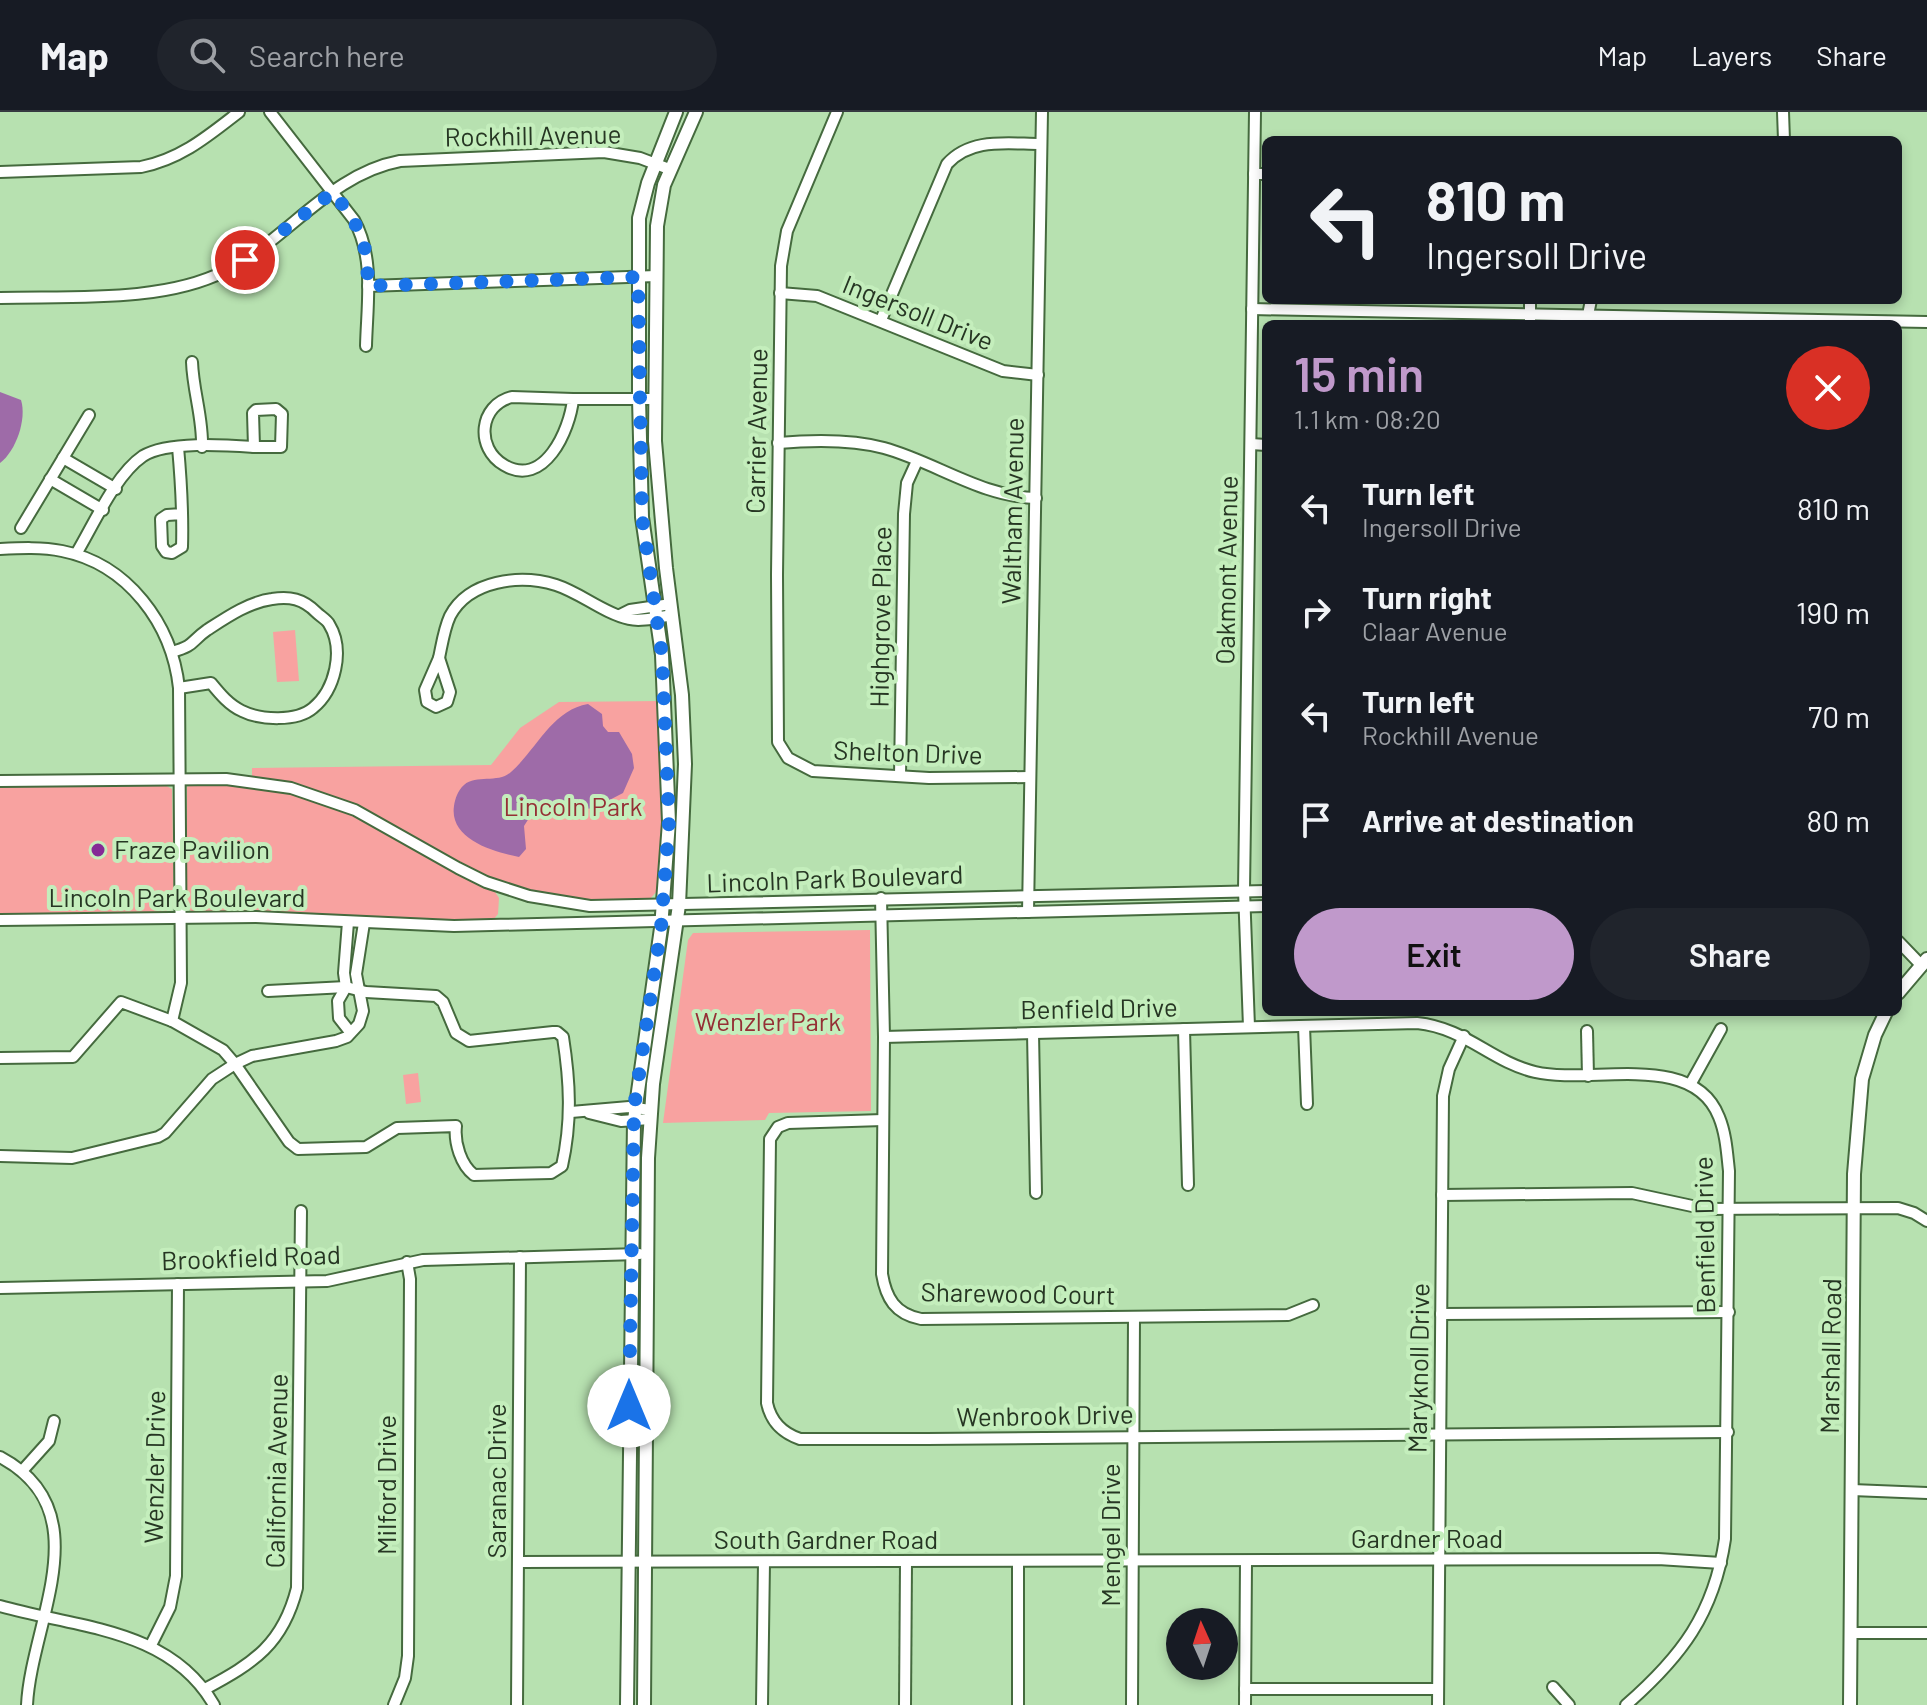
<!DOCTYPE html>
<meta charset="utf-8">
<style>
:root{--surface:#171b24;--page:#20242c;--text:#f1f3f6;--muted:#9ea1a6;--line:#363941;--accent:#c099cb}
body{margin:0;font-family:Barlow,sans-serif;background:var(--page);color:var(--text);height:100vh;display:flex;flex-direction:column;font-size:30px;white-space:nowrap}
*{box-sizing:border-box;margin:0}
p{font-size:26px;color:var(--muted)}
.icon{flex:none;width:44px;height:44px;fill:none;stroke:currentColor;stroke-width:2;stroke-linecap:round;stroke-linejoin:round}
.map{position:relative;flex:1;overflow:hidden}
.drawer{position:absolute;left:1262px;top:208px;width:640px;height:696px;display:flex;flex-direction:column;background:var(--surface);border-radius:12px;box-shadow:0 4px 12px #0003}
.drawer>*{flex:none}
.guide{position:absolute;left:1262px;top:24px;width:640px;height:168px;border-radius:12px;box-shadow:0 4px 12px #0003;background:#171b24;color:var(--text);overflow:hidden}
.needle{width:52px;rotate:357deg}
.controls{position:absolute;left:1166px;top:1496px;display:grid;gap:16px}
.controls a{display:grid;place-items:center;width:72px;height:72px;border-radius:50%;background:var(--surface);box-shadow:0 4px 12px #0003;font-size:40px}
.pin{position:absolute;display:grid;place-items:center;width:68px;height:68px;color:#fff;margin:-34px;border:4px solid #fff;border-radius:50%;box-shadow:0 2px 8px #0007}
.me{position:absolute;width:88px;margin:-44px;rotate:0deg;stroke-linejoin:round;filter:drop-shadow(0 0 6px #0008)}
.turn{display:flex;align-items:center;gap:28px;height:168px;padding:0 32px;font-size:36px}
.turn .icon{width:104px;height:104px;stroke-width:2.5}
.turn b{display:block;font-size:56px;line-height:68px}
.round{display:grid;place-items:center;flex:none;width:84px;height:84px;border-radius:42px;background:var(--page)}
.head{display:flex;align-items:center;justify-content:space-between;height:136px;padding:0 32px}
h1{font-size:48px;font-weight:600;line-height:60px;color:var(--accent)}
.primary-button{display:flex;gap:16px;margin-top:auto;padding:16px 32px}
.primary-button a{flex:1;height:92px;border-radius:48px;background:var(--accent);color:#111;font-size:32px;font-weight:600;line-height:92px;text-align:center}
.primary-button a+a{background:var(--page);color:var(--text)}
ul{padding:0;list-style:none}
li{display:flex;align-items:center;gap:24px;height:104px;padding:0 32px}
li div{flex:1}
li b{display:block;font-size:30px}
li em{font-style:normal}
header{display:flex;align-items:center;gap:48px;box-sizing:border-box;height:112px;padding:0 40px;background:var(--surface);border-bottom:2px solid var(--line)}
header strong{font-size:38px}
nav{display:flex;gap:44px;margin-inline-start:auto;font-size:28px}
.search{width:560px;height:72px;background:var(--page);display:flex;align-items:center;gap:20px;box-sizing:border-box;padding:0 28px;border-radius:44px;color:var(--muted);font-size:30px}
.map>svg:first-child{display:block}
</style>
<header>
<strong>Map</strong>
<div class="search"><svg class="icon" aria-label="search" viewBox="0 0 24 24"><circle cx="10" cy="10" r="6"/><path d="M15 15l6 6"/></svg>Search here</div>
<nav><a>Map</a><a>Layers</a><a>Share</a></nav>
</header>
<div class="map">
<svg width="1927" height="1593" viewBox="0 0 1927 1593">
<rect width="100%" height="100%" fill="#b7e1b0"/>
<!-- green -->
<g fill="#f8a2a0">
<path d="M295,518L299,569L277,570L273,520Z"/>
<path d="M661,589L664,673L662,726L658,778L649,788C582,790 532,786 470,758C433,740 400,715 363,697C328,680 291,670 252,664V656L491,653L520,616L559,590Z"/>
<path d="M208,671L270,677L330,692L359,705L452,759L495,780L499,786L498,802L493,808L441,810L192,800L188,796L187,786V675L192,672Z"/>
<path d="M163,672L172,677L174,793L170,800L0,803V675Z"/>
<path d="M870,818L871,999L769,1001L765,1008L663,1011L688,828L693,821Z"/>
<path d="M418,961L421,990L406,992L403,963Z"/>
</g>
<!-- water -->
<g fill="#9e6ba8">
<path d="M0,280L21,288C27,307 16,339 0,351Z"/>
<path d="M588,592L602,602L603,614L608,620H619L632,642L634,656L623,681L594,696L531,703L524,714L526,737L519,745C493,740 449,727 454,694C455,687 458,678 464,673C477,662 498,672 511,660C537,637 552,598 588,592Z"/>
</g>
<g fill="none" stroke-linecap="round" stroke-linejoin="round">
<!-- minor casing -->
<g stroke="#456a3e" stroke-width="14">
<g id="minor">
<path d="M270,0L354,108C375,146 367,192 366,234"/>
<path d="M837,0L787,119L781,154L777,463L778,630L788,646L813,659L929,666L1029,665"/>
<path d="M1783,0L1784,28"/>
<path d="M0,60L141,55C181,47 208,24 239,0"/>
<path d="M1254,62H1266"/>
<path d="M368,174L656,164"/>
<path d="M780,181L817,184L1003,259L1038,263"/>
<path d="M0,186C69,184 163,191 225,159C287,128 330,62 400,49L604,40L640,46L669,57"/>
<path d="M1252,197L1927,210"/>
<path d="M1588,203L1591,188"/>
<path d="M881,208L947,52C971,25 1008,32 1041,32"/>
<path d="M1530,212V188"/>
<path d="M192,250C193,279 203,306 202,335"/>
<path d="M512,285L573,287C570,318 544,377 504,353C475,336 479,293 512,285Z"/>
<path d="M573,287H654"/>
<path d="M276,297L282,302L281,335H254L253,301L256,298Z"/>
<path d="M778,331C812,328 851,327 884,336C935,350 982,385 1036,386"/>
<path d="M1251,332L1266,333"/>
<path d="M178,335C181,368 183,402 182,435L172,441L166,440L162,434L161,407L167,403L182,402"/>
<path d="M63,346L116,377"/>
<path d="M50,367L103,398"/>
<path d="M21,416L89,303"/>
<path d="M0,437C21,436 42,435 62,439C128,452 172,512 179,576L181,871L172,909"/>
<path d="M76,442C93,414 115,363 143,344C167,329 225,333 254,335"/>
<path d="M620,503L630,498L671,492"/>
<path d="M172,540C196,533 190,530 207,518C227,505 249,490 272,487C290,484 303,487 316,500C320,504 327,508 329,512C345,538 335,578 313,596C297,610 260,608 242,599C229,593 220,582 211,571L179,576"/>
<path d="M439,546C442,532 444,517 450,504C469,468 520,462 556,473C581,481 603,501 629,507C642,510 659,505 672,503"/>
<path d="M439,546L450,580L447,590L436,595L427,590L425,578Z"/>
<path d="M900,664L904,402L907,371L917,349"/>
<path d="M0,669L226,667L291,676L355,698L458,756L486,770L529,784L590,794L1266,779"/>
<path d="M881,786L884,925L882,1162C886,1186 895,1202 921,1207L1288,1203L1313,1193"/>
<path d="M1028,800L1042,0"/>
<path d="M0,808L256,805L454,814L1266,794"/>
<path d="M348,810L344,861L346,875L338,889L339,906L350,920"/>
<path d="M1898,829L1922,854"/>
<path d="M1304,914L1307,992"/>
<path d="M1249,915L1244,778L1255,0"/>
<path d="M1184,917L1188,1073"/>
<path d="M1587,919L1588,964"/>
<path d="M1033,921L1036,1081"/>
<path d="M884,925L1417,911C1466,916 1490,949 1535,960C1591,973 1693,938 1719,1005C1726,1022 1727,1041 1729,1059L1725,1427C1714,1502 1681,1545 1626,1593"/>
<path d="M0,946L73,945L121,890L172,909L223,938L235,952L289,1030L298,1037L366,1035L397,1016L456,1014C454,1031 461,1053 474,1063L551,1061L562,1054C572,1009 570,970 563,925L557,920H553L469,929L456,921L443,890L436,884L366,880L346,875L268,879"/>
<path d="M1691,971L1721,917"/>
<path d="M571,1000L629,995L650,998"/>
<path d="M589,1001L621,1009L650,1007"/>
<path d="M883,1008L788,1011L778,1015L770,1027L767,1291C771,1310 782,1321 800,1327H927L1728,1320"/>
<path d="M0,1044L72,1046L158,1025L165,1021L212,967L235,952L252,944L336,929L347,925L359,912L363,899L356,862L364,811"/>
<path d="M1442,1083L1632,1081L1706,1097L1898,1096L1914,1101L1927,1109"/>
<path d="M0,1176L327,1169L423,1148L639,1142"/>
<path d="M1441,1202L1729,1200"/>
<path d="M0,1345C102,1399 31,1510 27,1593"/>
<path d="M22,1359L49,1329L54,1309"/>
<path d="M1852,1378L1927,1381"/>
<path d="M519,1450L1658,1447L1721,1451"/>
<path d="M0,1494C77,1516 170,1516 214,1593"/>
<path d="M1851,1521H1927"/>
<path d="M151,1533L170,1495L176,1464L178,1172"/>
<path d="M1553,1575L1569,1593"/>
<path d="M205,1577C254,1551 283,1532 297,1476L301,1099"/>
<path d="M1245,1577H1438"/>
<path d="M394,1593L405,1566L408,1544L410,1167L407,1150"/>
<path d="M517,1593L520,1145"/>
<path d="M762,1593L764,1450"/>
<path d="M905,1593L906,1450"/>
<path d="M1018,1593V1450"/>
<path d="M1132,1593L1134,1205"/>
<path d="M1245,1593L1246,1449"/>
<path d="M1438,1593L1443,984L1449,957L1464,924"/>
</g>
</g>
<!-- tertiary casing -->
<g stroke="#456a3e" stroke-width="16">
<g id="tertiary">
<path d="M1898,881L1927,847"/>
<path d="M627,1593L634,1008L661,816L669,710L662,543L642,405L639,287V106L648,71L676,0"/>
<path d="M644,1593L648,1046L653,972L679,793L685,652L682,583L666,456L655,329L657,114L664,73L696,0"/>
<path d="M1850,1593L1854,1062L1862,967L1875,923L1886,900"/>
</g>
</g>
<!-- minor -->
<use href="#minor" stroke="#fff" stroke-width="10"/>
<!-- tertiary -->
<use href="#tertiary" stroke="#fff" stroke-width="12"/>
</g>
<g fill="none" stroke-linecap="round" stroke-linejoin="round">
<!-- route -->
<path stroke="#1a73e8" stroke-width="14" stroke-dasharray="0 25.2" d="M245,148L333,80C361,117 367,127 368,174L638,165L642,405L662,543L669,710L661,816L634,996L629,1294"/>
</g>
<!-- markers -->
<circle fill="#852a96" stroke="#c4eebc" stroke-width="3" cx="98" cy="738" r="8"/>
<g text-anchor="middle" stroke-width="8" stroke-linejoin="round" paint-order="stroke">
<!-- street labels -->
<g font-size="26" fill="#263623" stroke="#c4eebc">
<text transform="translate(533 24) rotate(-1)" y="9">Rockhill Avenue</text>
<text transform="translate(918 201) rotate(22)" y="9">Ingersoll Drive</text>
<text transform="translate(757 319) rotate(-89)" y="9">Carrier Avenue</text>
<text transform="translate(1013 399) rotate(-89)" y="9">Waltham Avenue</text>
<text transform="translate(1227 458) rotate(-89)" y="9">Oakmont Avenue</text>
<text transform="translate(881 505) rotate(-89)" y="9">Highgrove Place</text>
<text transform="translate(908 641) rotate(2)" y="9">Shelton Drive</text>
<text transform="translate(835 767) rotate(-2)" y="9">Lincoln Park Boulevard</text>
<text x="177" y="795">Lincoln Park Boulevard</text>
<text transform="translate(1099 897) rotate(-1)" y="9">Benfield Drive</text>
<text transform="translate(1705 1123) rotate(-91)" y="9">Benfield Drive</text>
<text transform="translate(251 1146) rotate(-2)" y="9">Brookfield Road</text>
<text transform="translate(1018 1182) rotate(1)" y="9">Sharewood Court</text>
<text transform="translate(1831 1244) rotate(-89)" y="9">Marshall Road</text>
<text transform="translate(1419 1256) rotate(-89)" y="9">Maryknoll Drive</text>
<text transform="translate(1045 1304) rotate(-1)" y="9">Wenbrook Drive</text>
<text transform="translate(155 1355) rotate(-89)" y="9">Wenzler Drive</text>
<text transform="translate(277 1359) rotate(-89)" y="9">California Avenue</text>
<text transform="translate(497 1369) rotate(-90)" y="9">Saranac Drive</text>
<text transform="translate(387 1373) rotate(-90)" y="9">Milford Drive</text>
<text transform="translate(1111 1423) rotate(-90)" y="9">Mengel Drive</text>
<text x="1427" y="1436">Gardner Road</text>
<text x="826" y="1437">South Gardner Road</text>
</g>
<!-- park labels -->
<g font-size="26" fill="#952f35" stroke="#c4eebc">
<text x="573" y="704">Lincoln Park</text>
<text x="768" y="919">Wenzler Park</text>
</g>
<!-- poi labels -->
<g font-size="26" fill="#263623" stroke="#c4eebc" text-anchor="start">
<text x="114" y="747">Fraze Pavilion</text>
</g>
</g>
</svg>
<div class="controls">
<a><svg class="needle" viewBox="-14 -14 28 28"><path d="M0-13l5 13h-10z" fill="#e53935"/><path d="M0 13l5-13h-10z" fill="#9ea1a6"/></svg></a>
</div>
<div class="pin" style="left:245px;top:148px;background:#d93025"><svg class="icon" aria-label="arrive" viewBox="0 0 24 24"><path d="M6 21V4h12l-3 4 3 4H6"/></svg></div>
<svg class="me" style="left:629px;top:1294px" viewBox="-20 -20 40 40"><circle r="19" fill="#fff"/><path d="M0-13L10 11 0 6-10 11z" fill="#1a73e8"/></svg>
<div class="guide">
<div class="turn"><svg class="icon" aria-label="left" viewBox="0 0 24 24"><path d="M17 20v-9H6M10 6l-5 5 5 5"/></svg><div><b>810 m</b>Ingersoll Drive</div></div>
</div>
<section class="drawer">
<div class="head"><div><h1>15 min</h1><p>1.1 km · 08:20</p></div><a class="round" style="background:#d93025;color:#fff"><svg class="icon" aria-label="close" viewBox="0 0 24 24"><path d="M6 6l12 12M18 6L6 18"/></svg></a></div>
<ul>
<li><svg class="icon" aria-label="left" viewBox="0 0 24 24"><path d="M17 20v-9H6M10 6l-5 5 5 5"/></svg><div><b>Turn left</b><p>Ingersoll Drive</p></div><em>810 m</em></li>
<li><svg class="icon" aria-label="right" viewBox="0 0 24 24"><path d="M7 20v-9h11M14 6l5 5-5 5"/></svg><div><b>Turn right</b><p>Claar Avenue</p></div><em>190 m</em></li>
<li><svg class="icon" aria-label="left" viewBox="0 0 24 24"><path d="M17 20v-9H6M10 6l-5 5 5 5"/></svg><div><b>Turn left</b><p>Rockhill Avenue</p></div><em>70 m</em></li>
<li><svg class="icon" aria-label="arrive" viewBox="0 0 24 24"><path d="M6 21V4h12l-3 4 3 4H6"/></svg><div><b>Arrive at destination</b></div><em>80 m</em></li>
</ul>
<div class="primary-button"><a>Exit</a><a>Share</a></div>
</section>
</div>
